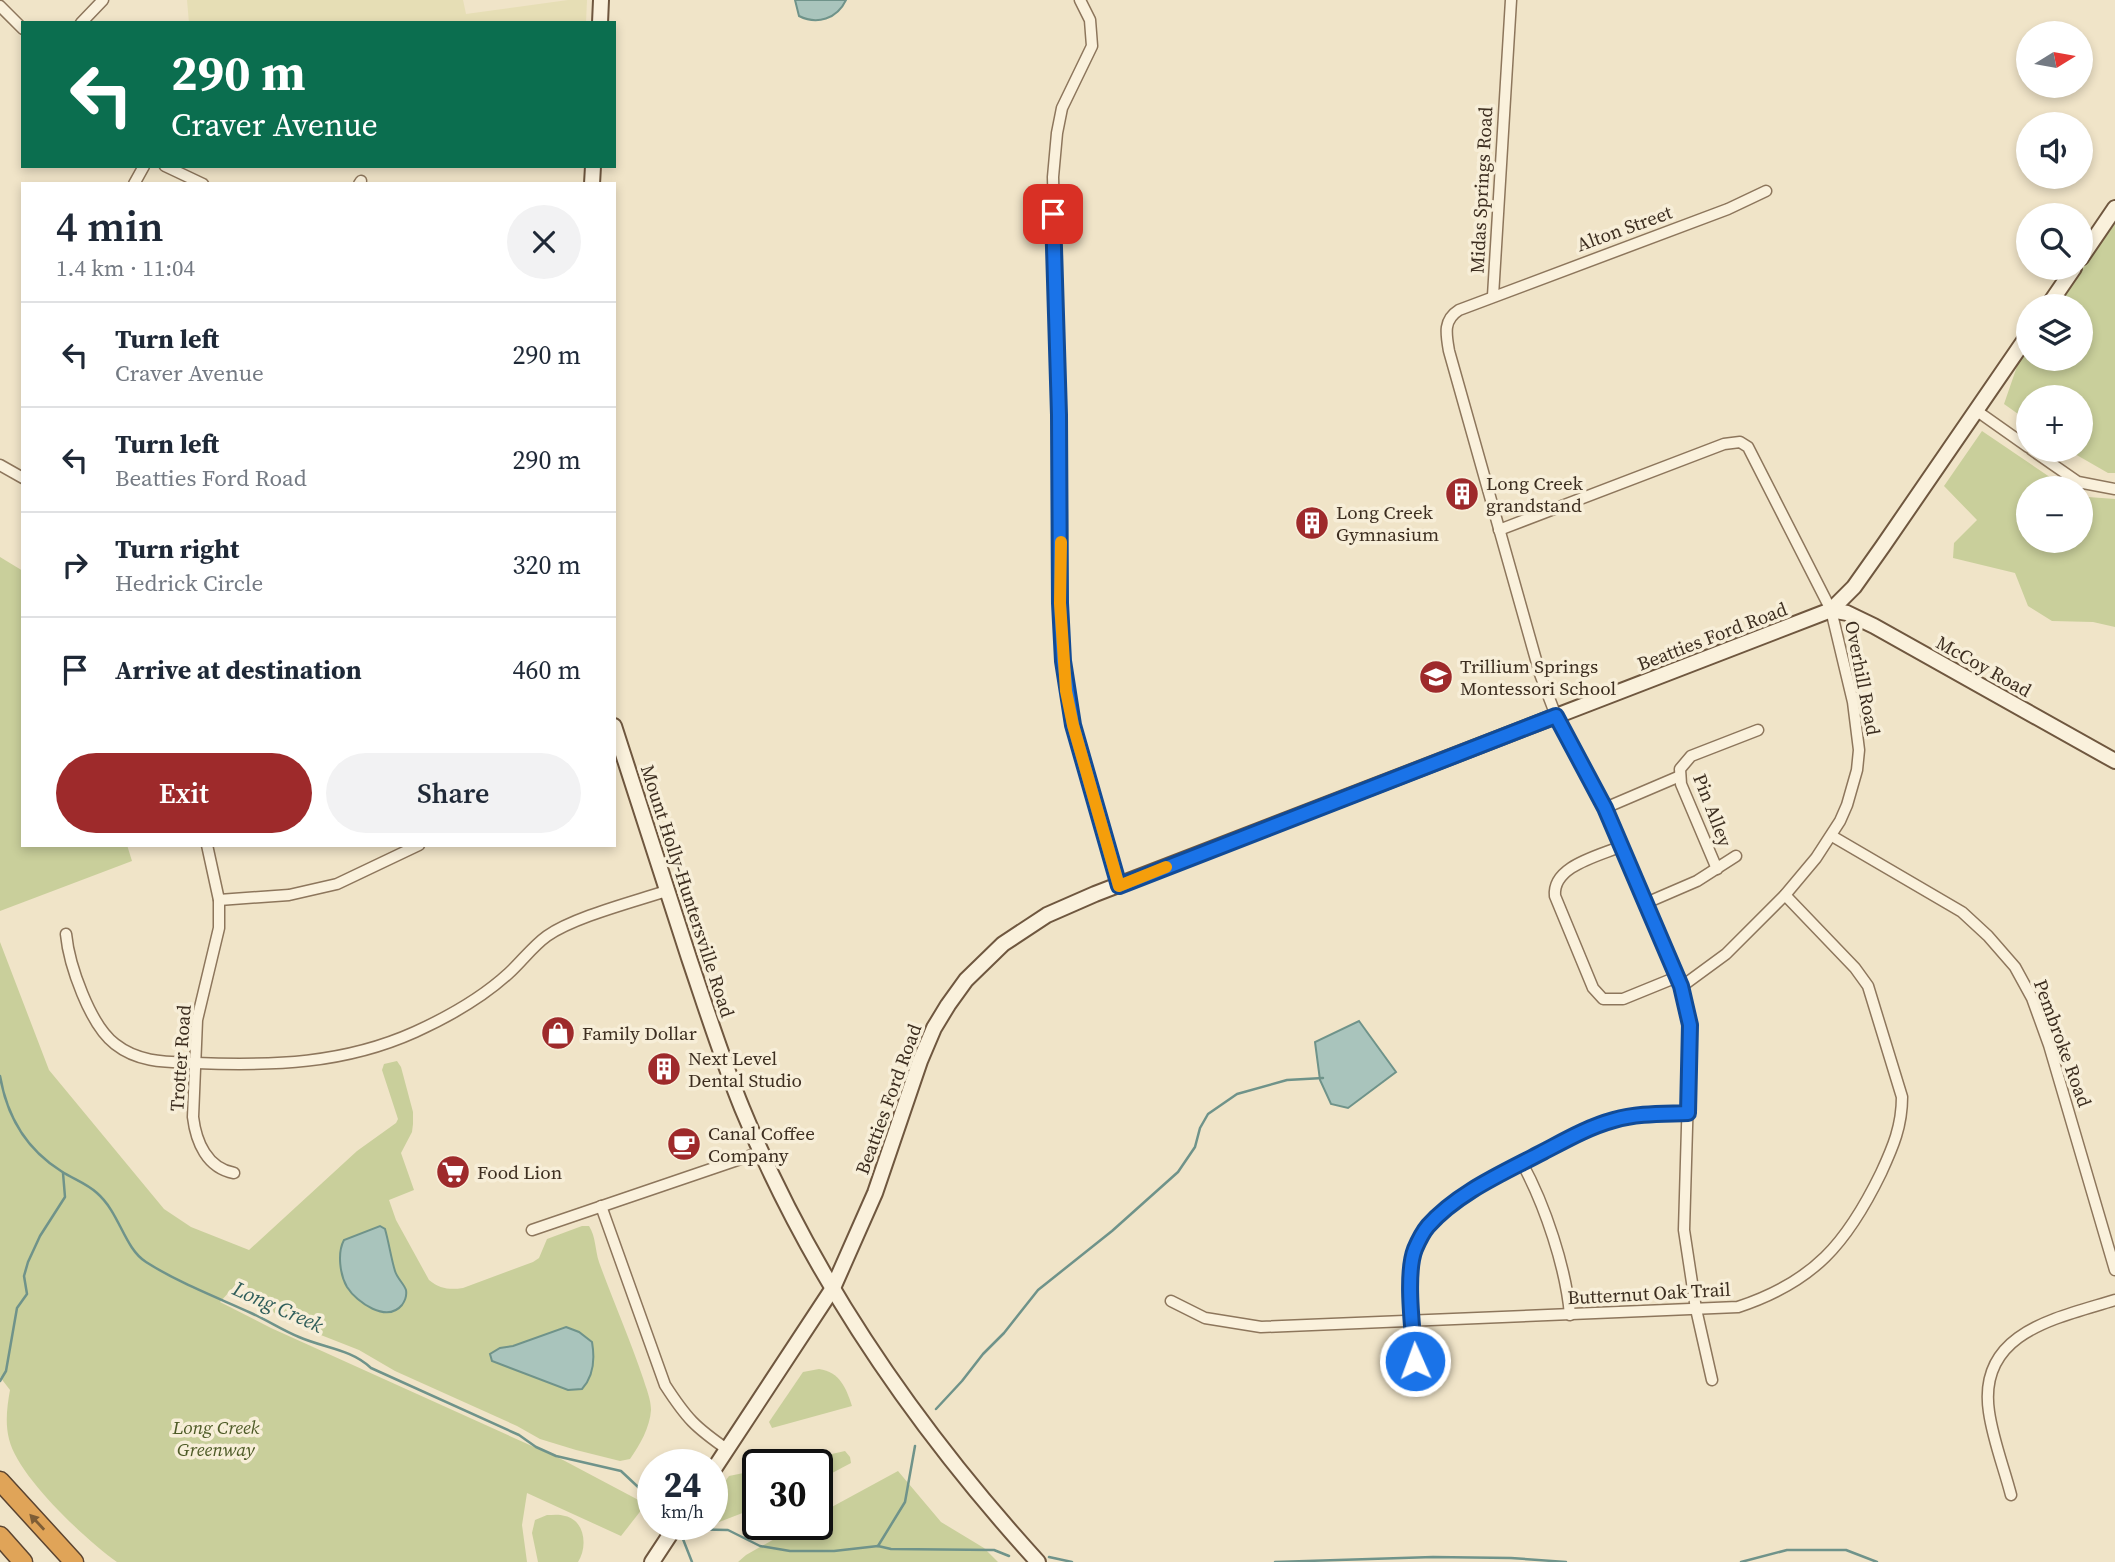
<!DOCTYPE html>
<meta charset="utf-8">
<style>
:root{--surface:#fff;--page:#f2f2f3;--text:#1f2937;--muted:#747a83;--line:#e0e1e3;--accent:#9e2a2b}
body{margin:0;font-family:"Source Serif 4",serif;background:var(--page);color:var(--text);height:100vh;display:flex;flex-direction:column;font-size:26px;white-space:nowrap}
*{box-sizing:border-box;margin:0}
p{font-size:23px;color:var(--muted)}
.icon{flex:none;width:38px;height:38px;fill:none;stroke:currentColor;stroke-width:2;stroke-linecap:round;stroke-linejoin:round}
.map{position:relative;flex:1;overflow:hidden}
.side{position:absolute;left:21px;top:182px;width:595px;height:665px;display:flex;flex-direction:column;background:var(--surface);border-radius:0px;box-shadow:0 4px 10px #0003}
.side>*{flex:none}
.top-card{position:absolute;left:21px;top:21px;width:595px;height:147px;border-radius:0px;box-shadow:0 4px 10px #0003;background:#0b6e4f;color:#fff;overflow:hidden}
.needle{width:46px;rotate:79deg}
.tools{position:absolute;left:2016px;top:21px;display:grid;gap:14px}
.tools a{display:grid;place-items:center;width:77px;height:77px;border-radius:50%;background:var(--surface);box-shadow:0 4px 10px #0003;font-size:35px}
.speed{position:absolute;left:637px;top:1449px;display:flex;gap:14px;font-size:35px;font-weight:700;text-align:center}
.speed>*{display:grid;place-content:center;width:91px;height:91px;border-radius:50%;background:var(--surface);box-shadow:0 4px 10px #0003;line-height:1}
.speed small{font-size:18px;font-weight:400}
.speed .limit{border:4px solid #111;border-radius:10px;background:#fff;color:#111}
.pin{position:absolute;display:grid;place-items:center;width:60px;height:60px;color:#fff;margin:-30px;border-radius:14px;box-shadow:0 4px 10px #0006}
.me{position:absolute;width:77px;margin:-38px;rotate:358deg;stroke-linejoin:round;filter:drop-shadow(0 0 5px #0008)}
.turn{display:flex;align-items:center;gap:24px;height:147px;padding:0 35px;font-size:32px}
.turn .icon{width:91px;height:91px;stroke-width:2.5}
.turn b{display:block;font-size:49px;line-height:60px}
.round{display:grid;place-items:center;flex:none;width:74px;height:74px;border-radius:37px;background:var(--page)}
.head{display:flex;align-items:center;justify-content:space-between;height:119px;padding:0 35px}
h1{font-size:42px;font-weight:600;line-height:52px}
.primary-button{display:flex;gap:14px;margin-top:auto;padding:14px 35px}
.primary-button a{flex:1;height:80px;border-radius:42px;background:var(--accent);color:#fff;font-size:28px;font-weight:600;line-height:80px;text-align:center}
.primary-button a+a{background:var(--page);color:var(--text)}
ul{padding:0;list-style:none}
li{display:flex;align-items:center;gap:21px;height:105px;padding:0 35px;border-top:2px solid var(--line)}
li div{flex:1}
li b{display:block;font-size:26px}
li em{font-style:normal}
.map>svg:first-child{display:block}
</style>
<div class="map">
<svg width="2115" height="1562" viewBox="0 0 2115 1562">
<rect width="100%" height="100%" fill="#f0e4c8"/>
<!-- farmland -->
<path fill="#e6deb5" d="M187,0H463L466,14L568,0H587L586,23H189Z"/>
<!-- green -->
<g fill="#c9cf9b">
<path d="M2115,224V473H2108L2068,450H2081V397H2028V421L2004,404L2023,349L2028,342V359H2081V306H2055Z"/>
<path d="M1982,431L2066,488H2028V541H2081V495L2088,497L2115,499V627L2093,622L2052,621L2028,606L2015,573L1953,558L1954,543L1977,520L1944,486Z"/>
<path d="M0,557L23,571V845H127L132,861L0,911Z"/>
<path d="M0,942L49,1070L164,1209L191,1227L249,1250L357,1151L396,1123L398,1119L382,1070L384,1064L397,1061L401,1067L413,1112V1124L412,1132L401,1153L414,1190L389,1200L396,1220L429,1280C440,1289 450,1290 463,1288L533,1262L539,1258L547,1239L582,1226H589C596,1237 595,1250 599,1262C613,1301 630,1339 643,1378C646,1388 651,1399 651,1410C650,1427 640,1445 630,1459L620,1461L576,1450L540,1439L517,1426L395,1371L359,1350L303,1328L262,1306L241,1279L220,1302L271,1328L563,1460L646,1504L621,1536L527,1493L522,1525L527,1562H117C86,1540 18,1477 9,1439C5,1423 7,1407 10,1390L0,1377Z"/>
<path d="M819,1369C840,1372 846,1388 852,1406L772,1428L769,1422L803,1372Z"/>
<path d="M845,1451L850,1457L851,1463L817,1481V1465H783Z"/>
<path d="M758,1470V1507L696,1531L697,1524H712V1500L729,1476Z"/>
<path d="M898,1471L941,1522L984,1548L998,1562H738L746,1555L801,1524H817V1515Z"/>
<path d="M547,1515C553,1515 559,1514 565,1516C585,1520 588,1547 578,1562H538L532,1533L535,1520Z"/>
</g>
<!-- water -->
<g fill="#a9c4bc" stroke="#6f938a" stroke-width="2">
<path d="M795,0H846C837,19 817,25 799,16Z"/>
<path d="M1359,1021L1396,1072L1348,1108L1331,1104L1320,1080L1315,1042Z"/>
<path d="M380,1226L385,1229C389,1243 391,1258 395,1271C397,1278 404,1284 406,1290C407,1296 405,1301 402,1305C387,1323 357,1303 347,1287C340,1275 337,1253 344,1240Z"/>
<path d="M566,1327L579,1332L592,1342C595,1359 594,1376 582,1389L568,1390L492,1361L490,1354L500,1348L513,1346Z"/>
</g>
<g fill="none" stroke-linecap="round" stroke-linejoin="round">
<!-- stream -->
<g stroke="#6f938a" stroke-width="2.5">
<path d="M0,1076C7,1117 26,1149 61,1171C73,1179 86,1183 97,1193C120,1213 124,1248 146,1262C179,1283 216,1297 251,1313C267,1320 282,1330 299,1337C324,1348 351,1349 371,1368L519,1435L536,1447L556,1456L621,1471L653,1501"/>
<path d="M0,1381L6,1371L17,1308L27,1294L24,1276L28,1262L40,1236L65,1197L63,1173"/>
<path d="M936,1409L962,1381L983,1354L1004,1333L1038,1290L1112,1231L1178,1172L1195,1147L1200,1128L1208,1114L1237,1094L1287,1080L1323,1078"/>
<path d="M679,1529L728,1530L760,1546L790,1551H834L878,1546L891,1549L994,1550L1009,1556"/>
<path d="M679,1529L692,1562"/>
<path d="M878,1546L905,1502L915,1446"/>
<path d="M1049,1557L1072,1562"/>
<path d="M1275,1562L1433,1557L1511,1558L1566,1562"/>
<path d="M1741,1562L1787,1550H1846L1877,1562"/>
</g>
<!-- minor casing -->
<g stroke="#8d765c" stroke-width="13">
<g id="minor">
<path d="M1080,0L1090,20L1092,46L1062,108L1057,133L1053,177L1059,415L1061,603L1063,661L1073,725L1119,886"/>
<path d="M0,6L23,29"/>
<path d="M81,23L103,0"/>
<path d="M165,166L203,184"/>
<path d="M134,184L144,166"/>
<path d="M359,184L361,181"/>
<path d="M1493,296L1511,0"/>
<path d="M1977,411L2028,447"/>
<path d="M2032,450L2078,482L2115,489"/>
<path d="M0,465L23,478"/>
<path d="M1499,530L1724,444L1740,442L1748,447L1831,610L1853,702L1859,750L1857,770L1847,805L1840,821L1816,858L1785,895L1726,954L1681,987"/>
<path d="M1605,808L1680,776"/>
<path d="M1832,836L1962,912L1988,936L2015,967L2032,998L2049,1045L2115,1270"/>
<path d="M207,845L219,900V928L197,1020L193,1117C196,1142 207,1168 234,1173"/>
<path d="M1622,846C1599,856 1552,866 1555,896L1593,988L1603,999H1623L1677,977"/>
<path d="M1717,869L1681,784L1680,769L1691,756L1758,730"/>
<path d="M219,900L289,895L337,884L419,845"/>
<path d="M1646,903L1697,881L1736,856"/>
<path d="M66,934C69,965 90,1025 115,1044C139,1063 167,1062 196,1063C272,1066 344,1064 415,1032C448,1017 482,998 509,973C522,961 533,946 547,936C574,917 633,902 666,891"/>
<path d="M1522,1163C1545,1205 1566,1268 1570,1315"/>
<path d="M601,1206L665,1385C687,1419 695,1427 728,1450"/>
<path d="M532,1230L761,1152"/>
<path d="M1171,1301L1205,1318L1261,1327L1738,1307C1814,1282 1847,1243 1881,1173C1893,1147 1902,1126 1902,1097L1868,986L1855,968L1785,895"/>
<path d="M1712,1380L1696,1309L1684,1230L1690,1025L1686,1003L1605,808L1556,716L1540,674L1449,351C1446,334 1443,320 1459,310L1728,209L1766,191"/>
<path d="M1415,1382L1411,1288L1414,1252L1427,1227L1454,1203L1497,1176L1586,1130L1615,1119L1649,1114L1688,1113"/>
<path d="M2011,1495C2004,1468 1993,1440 1989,1412C1977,1332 2057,1318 2115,1300"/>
</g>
</g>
<!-- secondary casing -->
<g stroke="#6f573f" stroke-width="18">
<g id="secondary">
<path d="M600,23L601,0"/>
<path d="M592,184L593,166"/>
<path d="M2081,258L2115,208"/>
<path d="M2048,306L2074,268"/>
<path d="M1831,610L1847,613L1874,626L2115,761"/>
<path d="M614,726C639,804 664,881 689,958C706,1008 722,1059 742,1108C811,1276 916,1428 1038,1562"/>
<path d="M712,1472L833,1288L875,1193L920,1061L934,1028L948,1005L966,980L1003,944L1047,915L1095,894L1831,610L1854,587L1883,546L2028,335"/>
<path d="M652,1562L677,1524"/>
</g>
</g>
<!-- motorway casing -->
<g stroke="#5b4430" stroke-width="21">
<g id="motorway">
<path d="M0,1481L74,1562"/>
<path d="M0,1536L23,1562"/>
</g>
</g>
<!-- minor -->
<use href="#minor" stroke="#faf1dc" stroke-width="10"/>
<!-- secondary -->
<use href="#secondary" stroke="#faf1dc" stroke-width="14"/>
<!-- motorway -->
<use href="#motorway" stroke="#e0a458" stroke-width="18"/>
</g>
<!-- one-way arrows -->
<defs><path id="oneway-solid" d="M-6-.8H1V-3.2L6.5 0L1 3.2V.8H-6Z" transform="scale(1.75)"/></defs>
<use fill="#7e5d36" href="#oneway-solid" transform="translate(37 1522) rotate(-133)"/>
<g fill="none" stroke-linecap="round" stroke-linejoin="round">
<!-- route casing -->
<g stroke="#114b97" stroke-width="18">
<path id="route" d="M1053,214L1059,415L1060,603L1063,661L1073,725L1119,886L1556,716L1605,808L1681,986L1690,1025L1688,1113C1664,1114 1638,1113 1614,1120C1588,1127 1564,1141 1541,1153C1503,1173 1457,1193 1428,1226C1423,1232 1418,1242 1415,1249C1405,1274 1413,1333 1415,1361"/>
</g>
<!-- route -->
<use href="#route" stroke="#1a73e8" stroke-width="12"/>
<!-- slow -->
<path stroke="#f59e0b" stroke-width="12" d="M1061,542L1060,603L1066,691L1073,725L1119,886L1166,867"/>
</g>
<!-- icons -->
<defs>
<g id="building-disc" transform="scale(1.75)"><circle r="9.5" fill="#9e2a2b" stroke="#f7eed8"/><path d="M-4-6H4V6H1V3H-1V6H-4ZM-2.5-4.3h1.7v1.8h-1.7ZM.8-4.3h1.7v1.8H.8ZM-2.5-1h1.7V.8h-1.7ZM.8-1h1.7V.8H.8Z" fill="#fff"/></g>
<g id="school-disc" transform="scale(1.75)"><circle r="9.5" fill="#9e2a2b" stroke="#f7eed8"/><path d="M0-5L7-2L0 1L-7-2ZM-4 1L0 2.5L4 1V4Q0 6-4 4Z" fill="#fff"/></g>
<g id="shop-disc" transform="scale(1.75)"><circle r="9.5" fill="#9e2a2b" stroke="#f7eed8"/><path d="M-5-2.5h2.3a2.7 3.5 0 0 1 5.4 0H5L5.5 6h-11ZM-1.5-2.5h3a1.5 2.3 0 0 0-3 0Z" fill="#fff"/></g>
<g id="cafe-disc" transform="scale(1.75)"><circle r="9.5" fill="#9e2a2b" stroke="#f7eed8"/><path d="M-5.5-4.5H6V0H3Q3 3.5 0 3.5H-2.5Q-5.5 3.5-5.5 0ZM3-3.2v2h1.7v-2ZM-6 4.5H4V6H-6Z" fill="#fff"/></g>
<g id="supermarket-disc" transform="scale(1.75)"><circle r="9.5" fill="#9e2a2b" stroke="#f7eed8"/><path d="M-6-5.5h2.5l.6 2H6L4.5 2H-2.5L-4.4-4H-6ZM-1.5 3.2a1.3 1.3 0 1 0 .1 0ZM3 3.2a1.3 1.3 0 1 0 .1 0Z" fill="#fff"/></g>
</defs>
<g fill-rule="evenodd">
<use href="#building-disc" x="1462" y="494"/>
<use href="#building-disc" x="1312" y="523"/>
<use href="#school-disc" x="1436" y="677"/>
<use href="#shop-disc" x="558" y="1033"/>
<use href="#building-disc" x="664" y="1069"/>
<use href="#cafe-disc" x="684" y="1144"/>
<use href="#supermarket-disc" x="453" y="1172"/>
</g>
<g text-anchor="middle" stroke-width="7" stroke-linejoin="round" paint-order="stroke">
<!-- street labels -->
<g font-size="19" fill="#3d2e20" stroke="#f7eed8">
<text transform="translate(1481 190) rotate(-87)" y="7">Midas Springs Road</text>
<text transform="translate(1624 228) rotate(-20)" y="7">Alton Street</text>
<text transform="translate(1712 636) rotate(-21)" y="7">Beatties Ford Road</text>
<text transform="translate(1984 666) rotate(29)" y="7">McCoy Road</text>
<text transform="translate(1863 678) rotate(79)" y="7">Overhill Road</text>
<text transform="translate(1713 810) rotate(69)" y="7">Pin Alley</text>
<text transform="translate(688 891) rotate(72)" y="7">Mount Holly-Huntersville Road</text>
<text transform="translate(2063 1043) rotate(70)" y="7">Pembroke Road</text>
<text transform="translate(180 1058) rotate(-86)" y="7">Trotter Road</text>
<text transform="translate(888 1099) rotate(-70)" y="7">Beatties Ford Road</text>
<text transform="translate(1649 1293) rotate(-3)" y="7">Butternut Oak Trail</text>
</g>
<!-- poi labels -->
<g font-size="19" fill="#3d2e20" stroke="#f7eed8" text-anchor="start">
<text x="1486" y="490">Long Creek<tspan x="1486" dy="22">grandstand</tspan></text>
<text x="1336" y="519">Long Creek<tspan x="1336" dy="22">Gymnasium</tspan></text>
<text x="1460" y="673">Trillium Springs<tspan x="1460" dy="22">Montessori School</tspan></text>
<text x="582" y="1040">Family Dollar</text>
<text x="688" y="1065">Next Level<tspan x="688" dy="22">Dental Studio</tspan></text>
<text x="708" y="1140">Canal Coffee<tspan x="708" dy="22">Company</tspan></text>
<text x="477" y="1179">Food Lion</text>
</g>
<!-- park labels -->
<g font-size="19" font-style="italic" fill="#4d5a26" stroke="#f7eed8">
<text x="216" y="1434">Long Creek<tspan x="216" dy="22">Greenway</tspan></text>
</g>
<!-- water labels -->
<g font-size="21" font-style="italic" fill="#2f5d5a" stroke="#f7eed8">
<text transform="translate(278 1307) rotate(24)" y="7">Long Creek</text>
</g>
</g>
</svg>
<div class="tools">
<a><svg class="needle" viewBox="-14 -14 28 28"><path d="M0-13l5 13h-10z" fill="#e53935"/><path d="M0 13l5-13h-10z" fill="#747a83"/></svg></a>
<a><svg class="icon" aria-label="sound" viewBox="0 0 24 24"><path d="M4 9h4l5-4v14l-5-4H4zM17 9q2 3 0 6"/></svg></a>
<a><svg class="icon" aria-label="search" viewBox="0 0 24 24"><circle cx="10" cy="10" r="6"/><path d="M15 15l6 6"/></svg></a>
<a><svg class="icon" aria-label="layers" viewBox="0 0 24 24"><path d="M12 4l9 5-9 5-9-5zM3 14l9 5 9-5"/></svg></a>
<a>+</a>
<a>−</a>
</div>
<div class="speed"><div>24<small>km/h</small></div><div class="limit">30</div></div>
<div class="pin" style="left:1053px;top:214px;background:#d93025"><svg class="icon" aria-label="arrive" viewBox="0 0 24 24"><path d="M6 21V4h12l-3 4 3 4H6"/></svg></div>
<svg class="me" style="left:1415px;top:1361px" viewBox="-20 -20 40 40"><circle r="17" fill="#1a73e8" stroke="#fff" stroke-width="3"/><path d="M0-11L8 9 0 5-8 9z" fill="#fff"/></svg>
<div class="top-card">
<div class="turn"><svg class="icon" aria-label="left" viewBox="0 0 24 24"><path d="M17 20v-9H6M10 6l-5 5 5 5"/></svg><div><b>290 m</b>Craver Avenue</div></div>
</div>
<section class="side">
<div class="head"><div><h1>4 min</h1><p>1.4 km · 11:04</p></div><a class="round"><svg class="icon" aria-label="close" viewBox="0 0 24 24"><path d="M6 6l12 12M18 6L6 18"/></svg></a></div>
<ul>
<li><svg class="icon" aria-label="left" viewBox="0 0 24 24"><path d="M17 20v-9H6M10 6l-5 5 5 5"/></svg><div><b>Turn left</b><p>Craver Avenue</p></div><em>290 m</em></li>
<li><svg class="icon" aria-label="left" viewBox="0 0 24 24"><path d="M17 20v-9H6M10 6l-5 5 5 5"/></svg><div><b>Turn left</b><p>Beatties Ford Road</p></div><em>290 m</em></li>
<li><svg class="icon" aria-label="right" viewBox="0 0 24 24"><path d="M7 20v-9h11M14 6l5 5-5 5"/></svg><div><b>Turn right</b><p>Hedrick Circle</p></div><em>320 m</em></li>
<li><svg class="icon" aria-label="arrive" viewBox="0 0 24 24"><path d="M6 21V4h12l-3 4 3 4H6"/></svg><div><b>Arrive at destination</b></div><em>460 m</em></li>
</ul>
<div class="primary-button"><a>Exit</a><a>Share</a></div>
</section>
</div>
